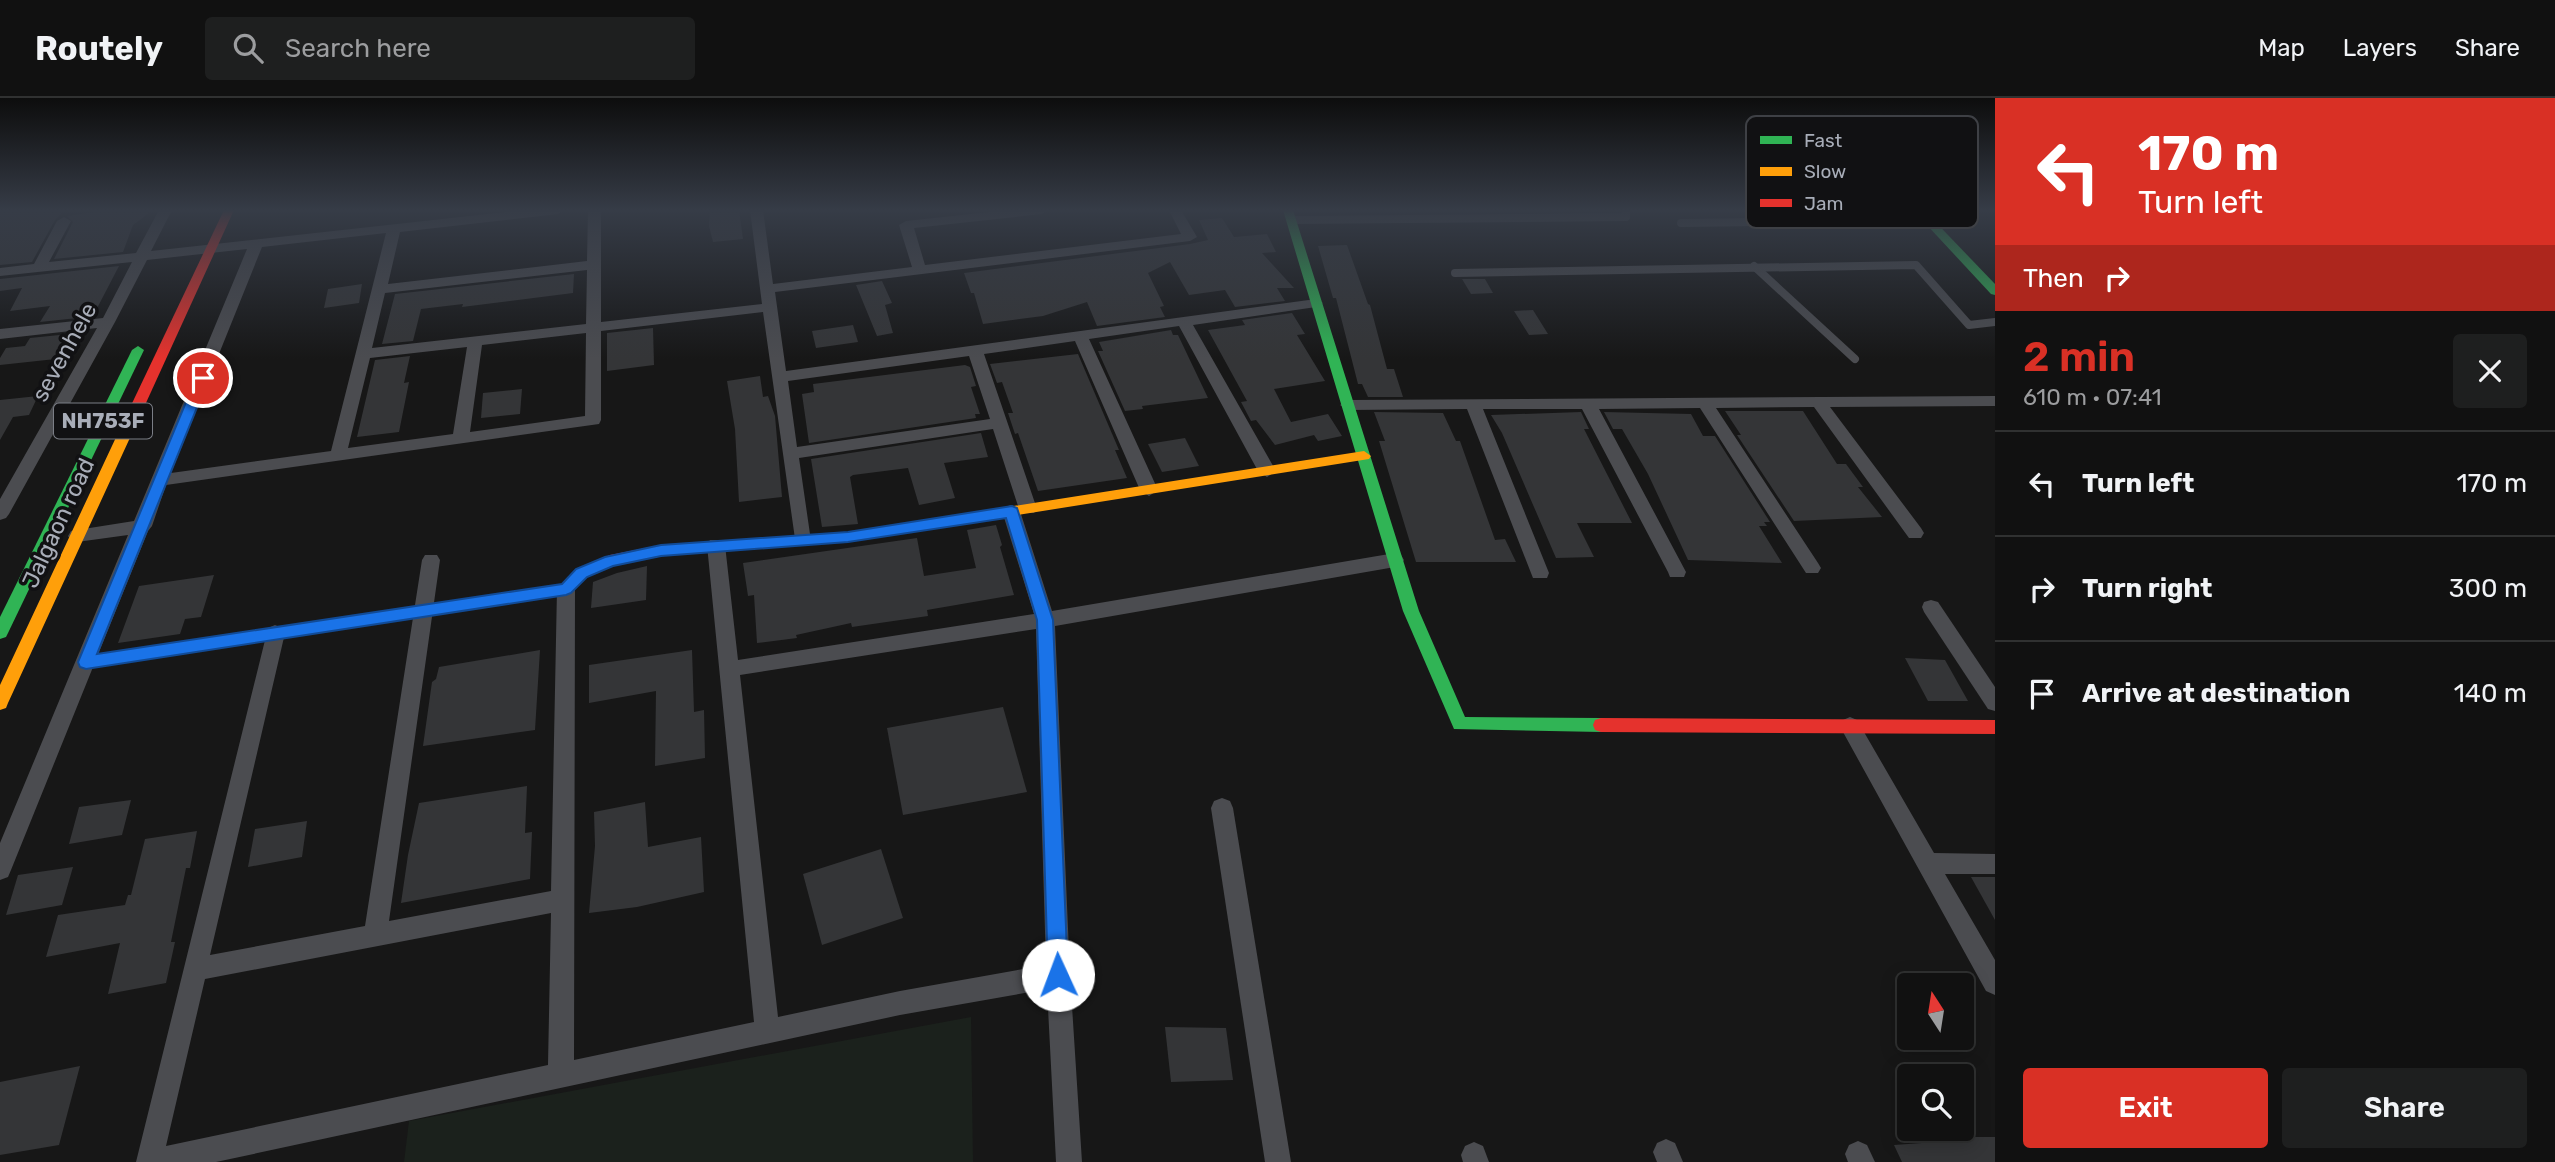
<!DOCTYPE html>
<meta charset="utf-8">
<style>
:root{--surface:#111;--page:#1e1f1f;--text:#f1f3f6;--muted:#9c9d9f;--line:#303131;--accent:#d93025}
body{margin:0;font-family:Rubik,sans-serif;background:var(--page);color:var(--text);height:100vh;display:flex;flex-direction:column;font-size:26px;white-space:nowrap}
*{box-sizing:border-box;margin:0}
p{font-size:23px;color:var(--muted)}
.icon{flex:none;width:38px;height:38px;fill:none;stroke:currentColor;stroke-width:2;stroke-linecap:round;stroke-linejoin:round}
.map{position:relative;flex:1;overflow:hidden}
.drawer{display:flex;flex-direction:column;background:var(--surface);width:560px}
.drawer>*{flex:none}
.top-card{background:#d93025;color:#fff;overflow:hidden}
.needle{width:46px;rotate:348deg}
.controls{position:absolute;left:1897px;top:875px;display:grid;gap:14px}
.controls a{display:grid;place-items:center;width:77px;height:77px;border-radius:7px;background:var(--surface);box-shadow:0 4px 18px #0003,0 0 0 2px var(--line);font-size:35px}
.pin{position:absolute;display:grid;place-items:center;width:60px;height:60px;color:#fff;margin:-30px;border:4px solid #fff;border-radius:50%;box-shadow:0 2px 7px #0007}
.me{position:absolute;width:77px;margin:-38px;rotate:358deg;stroke-linejoin:round;filter:drop-shadow(0 0 5px #0008)}
.turn{display:flex;align-items:center;gap:24px;height:147px;padding:0 28px;font-size:32px}
.turn .icon{width:91px;height:91px;stroke-width:2.5}
.turn b{display:block;font-size:49px;line-height:60px}
.then{display:flex;align-items:center;height:66px;padding:0 28px;background:#0003;gap:14px;font-size:26px}
.round{display:grid;place-items:center;flex:none;width:74px;height:74px;border-radius:7px;background:var(--page)}
.headline{display:flex;align-items:center;justify-content:space-between;height:119px;padding:0 28px}
h1{font-size:42px;font-weight:600;line-height:52px;color:var(--accent)}
.cta{display:flex;gap:14px;margin-top:auto;padding:14px 28px}
.cta a{flex:1;height:80px;border-radius:7px;background:var(--accent);color:#fff;font-size:28px;font-weight:600;line-height:80px;text-align:center}
.cta a+a{background:var(--page);color:var(--text)}
ul{padding:0;list-style:none}
li{display:flex;align-items:center;gap:21px;height:105px;padding:0 28px;border-top:2px solid var(--line)}
li div{flex:1}
li b{display:block;font-size:26px}
li em{font-style:normal}
header{display:flex;align-items:center;gap:42px;box-sizing:border-box;height:98px;padding:0 35px;background:var(--surface);border-bottom:2px solid var(--line)}
header strong{font-size:33px}
nav{display:flex;gap:38px;margin-inline-start:auto;font-size:24px}
.search{width:490px;height:63px;background:var(--page);display:flex;align-items:center;gap:18px;box-sizing:border-box;padding:0 24px;border-radius:7px;color:var(--muted);font-size:26px}
main{display:flex;flex:1;min-height:0}
.map>svg:first-child{display:block}
</style>
<header>
<strong>Routely</strong>
<div class="search"><svg class="icon" aria-label="search" viewBox="0 0 24 24"><circle cx="10" cy="10" r="6"/><path d="M15 15l6 6"/></svg>Search here</div>
<nav><a>Map</a><a>Layers</a><a>Share</a></nav>
</header>
<main>
<div class="map">
<svg width="1995" height="1064" viewBox="0 0 1995 1064">
<rect width="100%" height="100%" fill="#171717"/>
<!-- green -->
<path fill="#1b211c" d="M971,919L973,1064H404L409,1023Z"/>
<!-- building -->
<g fill="#343537">
<path d="M65,112L55,122L32,164L0,167V113Z"/>
<path d="M108,112H153L133,127L123,154L54,161L73,124L67,118Z"/>
<path d="M710,112H739L743,141L713,144L709,128Z"/>
<path d="M1222,120L1234,139L1267,136L1276,154L1262,155L1294,190H1277L1285,203L1235,209L1225,192L1189,197L1170,164L1148,175L1164,208L1160,209L1165,219L1097,228L1087,204L1043,218L983,226L974,195H971L964,175L1190,146L1208,142L1199,122Z"/>
<path d="M1347,147L1368,206L1370,207L1387,271H1394L1403,299H1368L1362,286H1358L1336,200H1333L1318,148Z"/>
<path d="M119,168L94,216L87,219L40,224L50,208L10,213L22,190L0,193V181Z"/>
<path d="M574,176L573,195L462,209L463,206L421,211L413,243L382,246L395,196Z"/>
<path d="M1462,181H1485L1493,195L1471,196Z"/>
<path d="M882,183L892,205L885,207L893,235L877,238L856,187Z"/>
<path d="M362,186L359,205L324,210L328,191Z"/>
<path d="M1533,212L1548,236L1529,237L1514,213Z"/>
<path d="M1292,215L1305,236L1297,237L1325,283L1274,291L1291,324L1328,316L1342,338L1318,343L1314,337L1275,347L1256,322L1251,323L1241,304L1247,303L1208,232L1245,227L1242,222Z"/>
<path d="M853,227L858,244L816,250L812,233Z"/>
<path d="M653,230L654,267L607,273V235Z"/>
<path d="M1171,232L1173,237H1178L1208,300L1142,308L1143,311L1125,313L1098,253H1103L1099,244Z"/>
<path d="M79,235L65,260L0,267V260L6,250L25,248L30,240Z"/>
<path d="M1078,256L1119,352H1115L1127,380L1038,393L1018,335L1015,336L1008,315H1013L1002,284L997,285L990,266Z"/>
<path d="M410,258L404,285L409,284L399,334L357,339L375,262Z"/>
<path d="M965,267L970,269L976,288L971,289L980,316H975L976,320L809,345L802,296L814,294L813,286Z"/>
<path d="M760,278L763,299L768,298L775,318L782,399L739,404L735,331L727,283Z"/>
<path d="M522,291L520,316L481,320L483,295Z"/>
<path d="M38,298L29,317L13,319L0,342V302Z"/>
<path d="M1725,313H1803L1837,366H1846L1863,389H1858L1882,419L1794,423L1737,337H1741Z"/>
<path d="M1374,314L1443,315L1456,343H1460L1495,442L1505,441L1516,464H1416L1379,343H1385Z"/>
<path d="M1581,314L1589,331H1584L1632,425H1577L1594,459L1556,460L1502,335L1491,317Z"/>
<path d="M1604,314L1691,316L1703,338H1715L1770,424H1764L1767,428H1759L1782,465L1688,462L1648,376L1622,331H1613Z"/>
<path d="M981,335L988,359L944,365L955,400L919,407L908,370L853,377L850,379L858,426L822,429L811,361Z"/>
<path d="M1185,340L1199,368L1162,374L1148,346Z"/>
<path d="M996,427L1002,447L1000,449L1014,497L927,512L928,518L852,529L851,525L796,537L797,540L757,545L754,497L748,498L743,465L917,440L924,478L976,470L967,432Z"/>
<path d="M647,468L646,502L591,510L593,484L617,475Z"/>
<path d="M214,477L201,519L185,521L180,536L118,545L139,488Z"/>
<path d="M540,552L535,632L423,648L432,584L436,581L439,569Z"/>
<path d="M692,552L694,614L704,612L705,660L655,668L656,593L589,605V567Z"/>
<path d="M1905,560L1945,562L1968,603H1928Z"/>
<path d="M1003,609L1027,694L903,717L887,630Z"/>
<path d="M527,688L525,735L532,734L530,781L401,805L408,757L419,705Z"/>
<path d="M131,702L122,737L69,746L79,709Z"/>
<path d="M645,704L648,749L701,739L704,794L637,809L589,815L595,748L594,714Z"/>
<path d="M307,723L302,759L248,769L255,731Z"/>
<path d="M197,733L190,770H186L171,844H175L166,885L108,896L120,845L46,859L58,817L125,807L128,797H131L145,741Z"/>
<path d="M881,751L903,820L822,847L803,776Z"/>
<path d="M73,769L62,807L6,817L18,777Z"/>
<path d="M1971,779H1995V822Z"/>
<path d="M1165,929L1226,930L1233,982L1171,984Z"/>
<path d="M80,968L59,1047L0,1057V984Z"/>
<path d="M1961,1039H1995V1064H1902L1894,1047L1963,1042Z"/>
</g>
<g fill="none" stroke-linecap="round" stroke-linejoin="round">
<!-- lane -->
<g stroke="#4b4c50" stroke-width="8">
<path d="M1291,122L1626,119V112"/>
<path d="M1681,125L1944,122"/>
<path d="M1754,168L1855,261"/>
<path d="M1455,175L1916,167L1969,227L1995,224"/>
</g>
<!-- street -->
<g fill="#4b4c50" fill-rule="evenodd">
<path d="M159,112H172L151,153L524,112H565L558,116L400,134L388,186L587,163L588,112H601V224L762,206L750,112H763L773,186L912,169L899,127L906,123L1008,112H1049L1042,116L914,130L925,167L1181,136L1169,112H1181L1197,139L1190,143L775,194L786,273L1316,201L1323,205L1316,209L1193,227L1276,373L1267,379L1258,373L1179,228L1089,241L1158,392L1149,398L1140,392L1075,243L984,256L1037,411L1034,415H1022L1019,411L993,331L799,360L811,443L808,448H796L763,214L601,233V322L599,326L166,387L152,428L148,433L11,772L8,779L0,782V745L128,437L77,444L71,443L68,438L71,433L77,432L134,423L247,151L147,162L115,224L9,416L6,420L0,422V401L97,230L0,241V231L103,220L132,164L0,178V170L34,166L57,123L64,119L71,123L49,164L136,155ZM386,135L331,353L171,375L262,149ZM587,172L586,226L372,250L385,195ZM586,235L585,318L470,334L482,247ZM467,249L453,336L348,350L370,260ZM969,258L990,321L797,349L788,283Z"/>
<path d="M1995,298V308L1830,309L1921,430L1924,435L1921,440H1909L1814,309L1716,310L1818,465L1821,470L1818,475H1806L1700,310L1599,311L1686,474L1684,479H1670L1668,474L1582,311H1483L1549,475L1547,480H1533L1531,475L1467,311L1348,312L1340,307L1348,302Z"/>
<path d="M1011,407L1017,409L1020,413L1052,513L1395,455L1401,457L1404,462L1401,467L1395,469L1055,528L1070,877L1082,1064H1056L1047,891L900,917L216,1064H136L268,530L275,527L282,530L285,535L210,857L365,828L422,462L425,457H437L440,462L389,823L551,793L557,491L559,486H573L575,491L574,962L754,924L707,447L710,442H722L725,447L738,562L1034,516L1002,413L1005,409ZM1036,531L1046,867L900,893L778,919L740,577ZM551,815L548,967L166,1048L205,881Z"/>
<path d="M1931,502L1938,504L1995,589V613L1988,611L1924,514L1922,509L1924,504Z"/>
<path d="M1850,619L1857,622L1934,755L1995,756V776H1945L1995,862V897L1986,893L1843,634L1840,628L1843,622Z"/>
<path d="M1222,700L1230,703L1233,710L1291,1064H1265L1211,710L1214,703Z"/>
<path d="M1666,1041L1675,1045L1683,1064H1657L1653,1054L1657,1045Z"/>
<path d="M1858,1043L1867,1047L1875,1064H1848L1845,1056L1849,1047Z"/>
<path d="M1474,1044L1483,1048L1489,1064H1463L1461,1057L1465,1048Z"/>
</g>
<!-- fast -->
<g fill="#30b455" fill-rule="evenodd">
<path d="M1283,112H1293L1419,513L1465,619L1601,620L1607,622L1609,627L1607,632L1601,634L1454,631L1403,513Z"/>
<path d="M1913,112H1924L1995,186V197L1991,196Z"/>
<path d="M138,248L144,252L8,535L6,539L0,541V519L132,252Z"/>
<path d="M503,495L511,501L503,507L86,570L80,569L78,564L80,559L86,558Z"/>
</g>
<!-- slow -->
<g fill="#ff9f0a" fill-rule="evenodd">
<path d="M133,314L140,318L8,605L6,610L0,612V587L126,318Z"/>
<path d="M1364,353L1371,358L1369,361L848,444L724,453L717,448L724,443L848,434Z"/>
</g>
<!-- jam -->
<g fill="#e5322d" fill-rule="evenodd">
<path d="M224,112H234L140,318L133,322L128,321L126,318Z"/>
<path d="M724,443L731,448L729,452L661,457L613,468L587,479L571,495L566,497L503,507L495,501L503,495L562,486L577,471L610,457L661,447Z"/>
<path d="M1601,620L1995,622V636L1601,634L1595,632L1593,627L1595,622Z"/>
</g>
</g>
<!-- sky -->
<linearGradient id="sky" x2="0" y2="1"><stop stop-color="#0d0d0d"/><stop offset="0.43" stop-color="#363c47"/><stop offset="1" stop-color="#363c47" stop-opacity="0"/></linearGradient>
<rect width="1995" height="261" fill="url(#sky)"/>
<!-- route -->
<path fill="#1a73e8" stroke="#114b97" stroke-width="2" d="M203,276L209,280L97,556L562,486L576,471L605,459L661,447L848,434L1012,408L1017,410L1053,522L1068,877L1065,884L1058,887L1051,884L1048,877L1037,522L1006,420L848,444L661,458L613,468L587,479L571,495L566,497L86,571L80,569L78,564L196,280Z"/>
<g text-anchor="middle" stroke-width="7" stroke-linejoin="round" paint-order="stroke">
<!-- shield labels -->
<rect fill="#111113" stroke="#7b7e86" stroke-width="2" x="54" y="305.5" width="98" height="35" rx="5"/>
<g font-size="21" font-weight="bold" fill="#a8adb8">
<text x="103" y="330">NH753F</text>
</g>
<!-- street labels -->
<g font-size="23" fill="#a8adb8" stroke="#111113">
<text transform="translate(64 254) rotate(-61)" y="8">sevenhele</text>
<text transform="translate(58 425) rotate(-65)" y="8">Jalgaon road</text>
</g>
</g>
<!-- legend -->
<rect x="1746" y="18" width="232" height="112" rx="10" fill="#111113" stroke="#3e4045" stroke-width="2"/>
<rect x="1760" y="38" width="32" height="8" fill="#30b455"/>
<rect x="1760" y="69" width="32" height="9" fill="#ff9f0a"/>
<rect x="1760" y="101" width="32" height="8" fill="#e5322d"/>
<g font-size="19" fill="#a8adb8">
<text x="1804" y="49">Fast</text>
<text x="1804" y="80">Slow</text>
<text x="1804" y="112">Jam</text>
</g>
</svg>
<div class="controls">
<a><svg class="needle" viewBox="-14 -14 28 28"><path d="M0-13l5 13h-10z" fill="#e53935"/><path d="M0 13l5-13h-10z" fill="#9c9d9f"/></svg></a>
<a><svg class="icon" aria-label="search" viewBox="0 0 24 24"><circle cx="10" cy="10" r="6"/><path d="M15 15l6 6"/></svg></a>
</div>
<div class="pin" style="left:203px;top:280px;background:#d93025"><svg class="icon" aria-label="arrive" viewBox="0 0 24 24"><path d="M6 21V4h12l-3 4 3 4H6"/></svg></div>
<svg class="me" style="left:1058px;top:877px" viewBox="-20 -20 40 40"><circle r="19" fill="#fff"/><path d="M0-13L10 11 0 6-10 11z" fill="#1a73e8"/></svg>
</div>
<section class="drawer">
<div class="top-card">
<div class="turn"><svg class="icon" aria-label="left" viewBox="0 0 24 24"><path d="M17 20v-9H6M10 6l-5 5 5 5"/></svg><div><b>170 m</b>Turn left</div></div>
<div class="then">Then<svg class="icon" aria-label="right" viewBox="0 0 24 24"><path d="M7 20v-9h11M14 6l5 5-5 5"/></svg></div>
</div>
<div class="headline"><div><h1>2 min</h1><p>610 m · 07:41</p></div><a class="round"><svg class="icon" aria-label="close" viewBox="0 0 24 24"><path d="M6 6l12 12M18 6L6 18"/></svg></a></div>
<ul>
<li><svg class="icon" aria-label="left" viewBox="0 0 24 24"><path d="M17 20v-9H6M10 6l-5 5 5 5"/></svg><div><b>Turn left</b></div><em>170 m</em></li>
<li><svg class="icon" aria-label="right" viewBox="0 0 24 24"><path d="M7 20v-9h11M14 6l5 5-5 5"/></svg><div><b>Turn right</b></div><em>300 m</em></li>
<li><svg class="icon" aria-label="arrive" viewBox="0 0 24 24"><path d="M6 21V4h12l-3 4 3 4H6"/></svg><div><b>Arrive at destination</b></div><em>140 m</em></li>
</ul>
<div class="cta"><a>Exit</a><a>Share</a></div>
</section>
</main>
